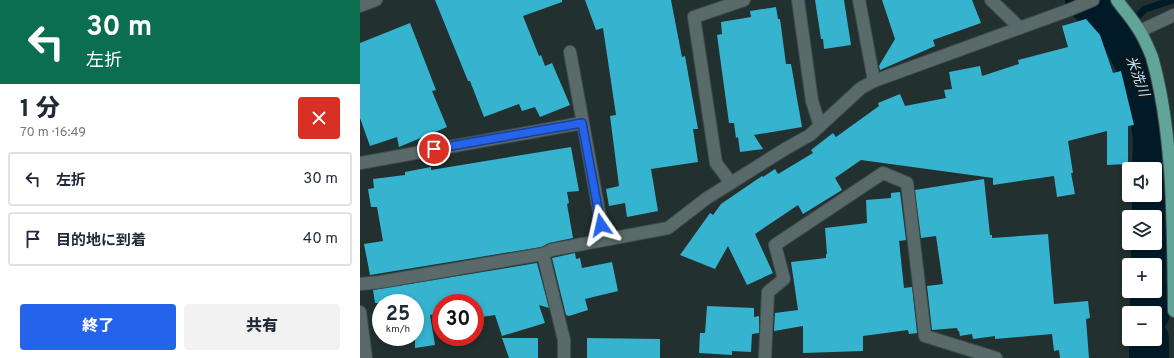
<!DOCTYPE html>
<html lang="ja">
<meta charset="utf-8">
<style>
:root{--surface:#fff;--page:#f2f2f3;--text:#1f2937;--muted:#747a83;--line:#e0e1e3;--accent:#2563eb}
body{margin:0;font-family:Overpass,"Noto Sans JP",sans-serif;background:var(--page);color:var(--text);height:100vh;display:flex;flex-direction:column;font-size:15px;white-space:nowrap}
*{box-sizing:border-box;margin:0}
p{font-size:13px;color:var(--muted)}
.icon{flex:none;width:22px;height:22px;fill:none;stroke:currentColor;stroke-width:2;stroke-linecap:round;stroke-linejoin:round}
.map{position:relative;flex:1;overflow:hidden}
.details{display:flex;flex-direction:column;background:var(--surface);width:360px}
.details>*{flex:none}
.banner{background:#0b6e4f;color:#fff;overflow:hidden}
.tools{position:absolute;left:762px;top:162px;display:grid;gap:8px}
.tools a{display:grid;place-items:center;width:40px;height:40px;border-radius:4px;background:var(--surface);box-shadow:0 2px 6px #0003;font-size:20px}
.speed{position:absolute;left:12px;top:294px;display:flex;gap:8px;font-size:20px;font-weight:700;text-align:center}
.speed>*{display:grid;place-content:center;width:52px;height:52px;border-radius:50%;background:var(--surface);box-shadow:0 2px 6px #0003;line-height:1}
.speed small{font-size:10px;font-weight:400}
.speed .limit{border:6px solid #d22;background:#fff;color:#111}
.pin{position:absolute;display:grid;place-items:center;width:34px;height:34px;color:#fff;margin:-17px;border:2px solid #fff;border-radius:50%;box-shadow:0 1px 4px #0007}
.me{position:absolute;width:44px;margin:-22px;rotate:349deg;stroke-linejoin:round;filter:drop-shadow(0 0 3px #0008)}
.turn{display:flex;align-items:center;gap:14px;height:84px;padding:0 20px;font-size:18px}
.turn .icon{width:52px;height:52px;stroke-width:2.5}
.turn b{display:block;font-size:28px;line-height:34px}
.round{display:grid;place-items:center;flex:none;width:42px;height:42px;border-radius:4px;background:var(--page)}
.overview{display:flex;align-items:center;justify-content:space-between;height:68px;padding:0 20px}
h1{font-size:24px;font-weight:800;line-height:30px}
.action{display:flex;gap:8px;margin-top:auto;padding:8px 20px}
.action a{flex:1;height:46px;border-radius:4px;background:var(--accent);color:#fff;font-size:16px;font-weight:800;line-height:46px;text-align:center}
.action a+a{background:var(--page);color:var(--text)}
ul{padding:0;list-style:none}
li{display:flex;align-items:center;gap:12px;height:54px;margin:0 8px 6px;padding:0 12px;border:2px solid var(--line);border-radius:4px}
li div{flex:1}
li b{display:block;font-size:15px}
li em{font-style:normal}
main{display:flex;flex:1;min-height:0}
.map>svg:first-child{display:block}
</style>
<main>
<section class="details">
<div class="banner">
<div class="turn"><svg class="icon" aria-label="left" viewBox="0 0 24 24"><path d="M17 20v-9H6M10 6l-5 5 5 5"/></svg><div><b>30 m</b>左折</div></div>
</div>
<div class="overview"><div><h1>1 分</h1><p>70 m · 16:49</p></div><a class="round" style="background:#d93025;color:#fff"><svg class="icon" aria-label="close" viewBox="0 0 24 24"><path d="M6 6l12 12M18 6L6 18"/></svg></a></div>
<ul>
<li><svg class="icon" aria-label="left" viewBox="0 0 24 24"><path d="M17 20v-9H6M10 6l-5 5 5 5"/></svg><div><b>左折</b></div><em>30 m</em></li>
<li><svg class="icon" aria-label="arrive" viewBox="0 0 24 24"><path d="M6 21V4h12l-3 4 3 4H6"/></svg><div><b>目的地に到着</b></div><em>40 m</em></li>
</ul>
<div class="action"><a>終了</a><a>共有</a></div>
</section>
<div class="map">
<svg width="814" height="358" viewBox="0 0 814 358">
<rect width="100%" height="100%" fill="#223030"/>
<g fill="none" stroke-linecap="round" stroke-linejoin="round">
<!-- stream -->
<path stroke="#001a28" stroke-width="7" d="M760,34L785,9L813,0"/>
<!-- river -->
<g stroke="#001a28" stroke-width="40">
<path d="M725,0L760,34L774,62L787,100L793,138L792,169"/>
<path d="M792,217V195"/>
<path d="M791,265V243"/>
<path d="M790,313V291"/>
<path d="M789,358V339"/>
</g>
</g>
<!-- building -->
<g fill="#35b3cf">
<path d="M75,0H202V2L163,16L179,56L181,55L185,66L192,63L210,105L180,117L175,107L162,111L159,104L124,117L110,81H108Z"/>
<path d="M225,0H311L322,57L325,56L338,129H333L338,162L291,169L298,211L267,217L265,203L249,206L246,189L259,186L250,116L256,115L243,28L236,30Z"/>
<path d="M455,0H484L491,45L464,49L463,39H461Z"/>
<path d="M522,0H612L621,23L573,40L575,46L520,70L519,66L535,39Z"/>
<path d="M416,7L418,19H420L426,64H431L442,127L394,135L403,149L380,152L378,137L376,138L374,123H369L357,35L362,34L361,22L391,17L390,11Z"/>
<path d="M726,19L740,35L753,73L761,71L774,125L768,126V164L747,165V131L708,141L713,173H711L715,194L697,197L694,176L633,185V178L501,160L475,178L482,190L443,214L438,205L395,234L413,273L387,285L368,246L355,269L320,255L350,213L353,215L361,204L402,176L403,177L415,169L418,174L453,153L451,150L473,133L476,137L519,106L518,103L540,94L545,106L586,98L584,90L592,89L589,72L620,66L622,76L659,64L658,60L708,47L702,26Z"/>
<path d="M50,23L76,90L72,91L87,127L39,147L37,137L10,146L0,118V43Z"/>
<path d="M211,147L219,191L207,192L209,203L207,204L213,238L189,243L181,247L10,275L4,244L23,241L17,207H11L8,189L14,188L13,179L45,175V172L71,167V170Z"/>
<path d="M624,179L630,235H632V238L688,234L694,304L728,301L730,318L726,319L729,358H700L699,350L694,351L692,334L635,339V336L613,339L612,334L600,336L599,331H598L597,328L572,330L567,286L583,284L576,236L561,238L555,190Z"/>
<path d="M540,192L546,240L539,241L544,288L552,287L557,333L549,334L548,330L503,336V351L443,353V326L414,331L415,313L438,310L431,262L466,258V254H467L465,228L507,223L506,200L531,198V193Z"/>
<path d="M215,253L216,259L220,258L222,268L252,262L258,291L225,299L228,310L209,316L206,315L192,258Z"/>
<path d="M177,263L189,308L179,305L185,323L142,336L135,315L115,318V303H81V313L70,315L75,345L55,348V303H15L13,290Z"/>
<path d="M347,306L394,308V317L399,316V333L392,334L391,352L372,351V355L339,353L340,333H345Z"/>
<path d="M142,338H178V358H149Z"/>
<path d="M227,338L300,339V358H227Z"/>
</g>
<g fill="none" stroke-linecap="round" stroke-linejoin="round">
<!-- street casing -->
<g stroke="#404d4d" stroke-width="14">
<g id="street">
<path d="M438,0L452,101L460,126"/>
<path d="M499,0L514,81"/>
<path d="M631,0L660,28"/>
<path d="M0,6L16,0"/>
<path d="M780,31L814,15"/>
<path d="M210,52L244,239"/>
<path d="M0,163L222,123"/>
<path d="M371,183L356,163L334,17L384,0"/>
<path d="M183,254L204,340V358"/>
<path d="M0,284L20,282L183,254L191,250L308,228L347,198L371,183L425,149L450,135L501,88L514,81L709,10L733,0"/>
<path d="M0,312L6,358"/>
<path d="M405,358L408,292L424,279L415,245L523,173L547,183L565,336L636,358"/>
</g>
</g>
<!-- primary casing -->
<g stroke="#404d4d" stroke-width="14">
<path id="primary" d="M757,0C763,9 771,17 777,27C783,35 788,47 792,57C814,134 813,228 814,311"/>
</g>
<!-- street -->
<use href="#street" stroke="#5a6a6b" stroke-width="12"/>
<!-- primary -->
<use href="#primary" stroke="#61a599" stroke-width="12"/>
</g>
<g fill="none" stroke-linecap="round" stroke-linejoin="round">
<!-- route casing -->
<g stroke="#184099" stroke-width="10">
<path id="route" d="M74,149L222,123L241,225"/>
</g>
<!-- route -->
<use href="#route" stroke="#2563eb" stroke-width="7"/>
</g>
<g text-anchor="middle" stroke-width="4" stroke-linejoin="round" paint-order="stroke">
<!-- water labels -->
<g font-size="14" font-style="italic" fill="#b9e4fe" stroke="#101717">
<text transform="translate(778 76) rotate(70)" y="5">米洗川</text>
</g>
</g>
</svg>
<div class="tools">
<a><svg class="icon" aria-label="sound" viewBox="0 0 24 24"><path d="M4 9h4l5-4v14l-5-4H4zM17 9q2 3 0 6"/></svg></a>
<a><svg class="icon" aria-label="layers" viewBox="0 0 24 24"><path d="M12 4l9 5-9 5-9-5zM3 14l9 5 9-5"/></svg></a>
<a>+</a>
<a>−</a>
</div>
<div class="speed"><div>25<small>km/h</small></div><div class="limit">30</div></div>
<div class="pin" style="left:74px;top:149px;background:#d93025"><svg class="icon" aria-label="arrive" viewBox="0 0 24 24"><path d="M6 21V4h12l-3 4 3 4H6"/></svg></div>
<svg class="me" style="left:241px;top:225px" viewBox="-20 -20 40 40"><path d="M0-17L14 15 0 8-14 15z" fill="#2563eb" stroke="#fff" stroke-width="4"/></svg>
</div>
</main>
